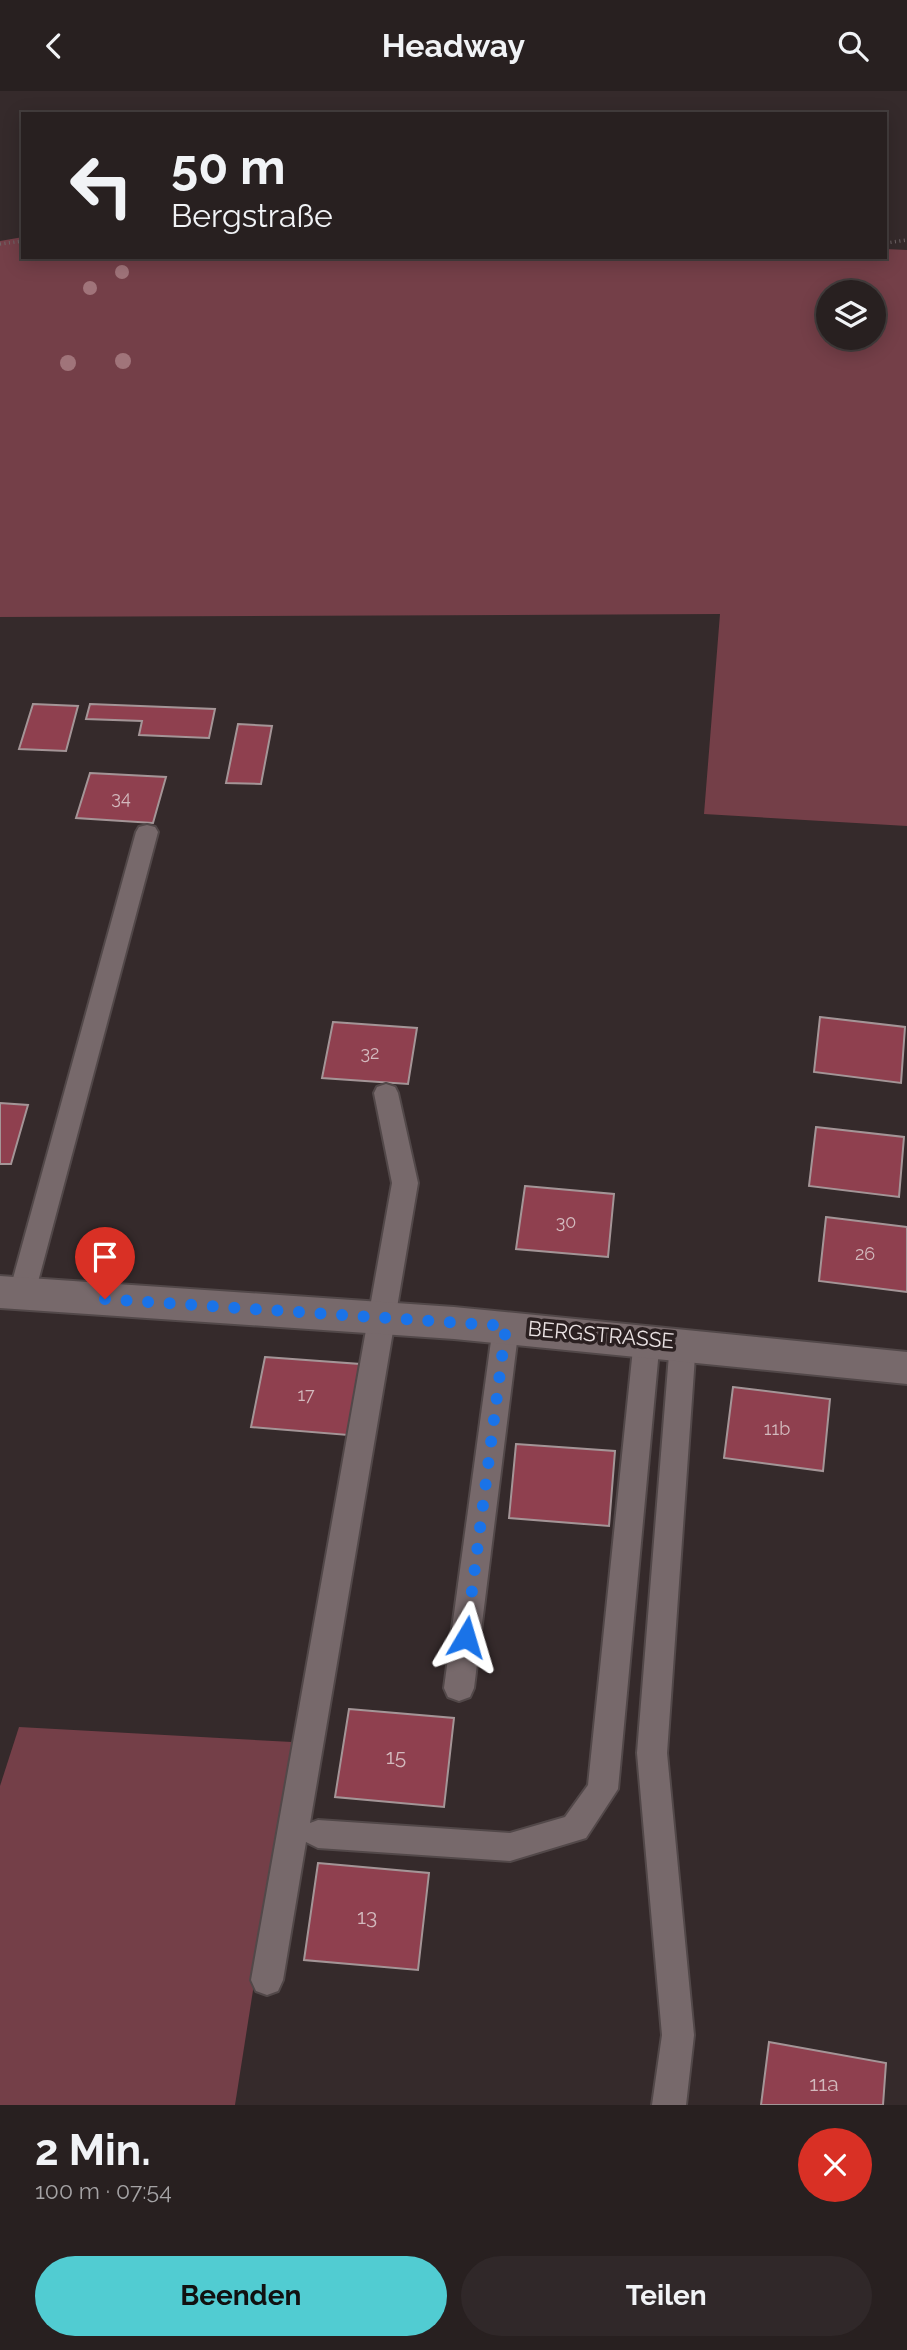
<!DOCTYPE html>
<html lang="de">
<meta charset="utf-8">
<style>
:root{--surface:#282020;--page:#302829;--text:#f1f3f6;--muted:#a5a3a5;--line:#443e3e;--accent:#51ccd2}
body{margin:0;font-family:Raleway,sans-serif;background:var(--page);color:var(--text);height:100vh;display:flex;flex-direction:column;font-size:26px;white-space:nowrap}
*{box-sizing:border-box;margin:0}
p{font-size:23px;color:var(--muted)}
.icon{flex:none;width:38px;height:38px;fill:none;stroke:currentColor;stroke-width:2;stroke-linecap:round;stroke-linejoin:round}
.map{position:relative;height:2014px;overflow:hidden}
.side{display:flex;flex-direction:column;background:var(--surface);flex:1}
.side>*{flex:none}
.hud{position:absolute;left:21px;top:21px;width:866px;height:147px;border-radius:0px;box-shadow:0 4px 18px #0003,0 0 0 2px var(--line);background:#282020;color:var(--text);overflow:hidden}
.buttons{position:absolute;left:816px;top:189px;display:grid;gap:14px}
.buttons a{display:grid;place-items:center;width:70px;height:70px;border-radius:50%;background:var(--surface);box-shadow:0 4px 18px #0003,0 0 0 2px var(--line);font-size:35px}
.pin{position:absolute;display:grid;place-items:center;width:60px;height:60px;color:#fff;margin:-72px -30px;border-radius:50% 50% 50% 0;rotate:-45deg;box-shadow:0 0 7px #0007}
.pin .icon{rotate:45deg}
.me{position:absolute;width:77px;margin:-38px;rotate:7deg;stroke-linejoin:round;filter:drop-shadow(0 0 5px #0008)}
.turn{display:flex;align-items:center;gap:24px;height:147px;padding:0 35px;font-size:32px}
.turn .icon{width:91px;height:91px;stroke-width:2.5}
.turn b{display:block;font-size:49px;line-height:60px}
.round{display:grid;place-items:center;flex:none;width:74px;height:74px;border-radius:37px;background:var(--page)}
.headline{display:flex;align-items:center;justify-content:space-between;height:119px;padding:0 35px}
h1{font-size:42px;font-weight:700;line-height:52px}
.cta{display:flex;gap:14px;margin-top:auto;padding:14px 35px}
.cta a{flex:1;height:80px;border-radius:42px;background:var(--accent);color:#111;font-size:28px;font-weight:700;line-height:80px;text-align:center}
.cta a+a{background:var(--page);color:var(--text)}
header{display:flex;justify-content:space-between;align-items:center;height:91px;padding:0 35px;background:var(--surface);font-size:32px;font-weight:700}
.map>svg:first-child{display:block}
</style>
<header><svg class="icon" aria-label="back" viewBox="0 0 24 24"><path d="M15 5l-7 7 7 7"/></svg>Headway<svg class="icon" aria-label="search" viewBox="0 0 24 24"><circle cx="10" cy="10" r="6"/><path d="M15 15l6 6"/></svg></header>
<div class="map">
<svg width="907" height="2014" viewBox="0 0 907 2014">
<rect width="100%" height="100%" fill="#352a2b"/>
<!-- green -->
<g fill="#743f48" fill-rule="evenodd">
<path d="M23,146V166H886V158L907,159V735L704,723L720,523L0,526V150ZM873,201V247H828V201Z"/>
<path d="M19,1636L292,1651L235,2014H0V1695Z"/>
</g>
<!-- building -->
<g fill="#8f404f" stroke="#a49597" stroke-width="2">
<path d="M33,613L78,615L66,660L19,658Z"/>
<path d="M90,613L215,618L209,647L139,644L142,630L86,628Z"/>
<path d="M238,633L272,635L261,693L226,692Z"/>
<path d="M90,682L166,686L153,732L76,727Z"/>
<path d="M820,926L905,936L901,992L814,981Z"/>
<path d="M333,931L417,937L408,993L322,987Z"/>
<path d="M0,1012L28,1014L11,1073H0Z"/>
<path d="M816,1036L904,1046L899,1106L809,1095Z"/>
<path d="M525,1095L614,1103L608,1166L516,1158Z"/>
<path d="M826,1126L907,1136V1201L819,1190Z"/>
<path d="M265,1266L360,1273L348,1344L251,1336Z"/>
<path d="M733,1296L830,1308L823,1380L724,1367Z"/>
<path d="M516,1353L615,1360L609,1435L509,1427Z"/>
<path d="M349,1618L454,1627L444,1716L335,1706Z"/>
<path d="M318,1772L429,1782L418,1879L304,1869Z"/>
<path d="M769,1951L886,1972L883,2014H761Z"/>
</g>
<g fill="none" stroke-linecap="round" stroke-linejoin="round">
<!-- lane casing -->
<g stroke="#524849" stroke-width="4">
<g id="lane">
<path d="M147,734L155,736L158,741L35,1202L31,1209L22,1212L13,1209L9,1202L136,741L139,736Z"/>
<path d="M386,993L395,996L398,1002L418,1092L310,1732L318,1729L510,1742L565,1726L588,1694L634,1248L638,1241L647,1238L656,1241L660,1248L618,1698L586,1747L510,1770L318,1757L306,1751L283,1889L278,1900L267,1904L256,1900L251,1889L392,1092L374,1002L377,996Z"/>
<path d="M506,1225L515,1228L519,1235L474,1597L470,1606L459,1610L448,1606L444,1597L493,1235L497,1228Z"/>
<path d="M683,1241L692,1244L696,1251L667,1662L694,1944L686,2014H652L662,1944L637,1662L670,1251L674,1244Z"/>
</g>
</g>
<!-- street casing -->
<g stroke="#524849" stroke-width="4">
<path id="street" d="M0,1185L454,1216L907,1261V1293L454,1248L0,1217Z"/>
</g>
<!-- path -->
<g stroke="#6f6566" stroke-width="3.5" stroke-dasharray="1 3.5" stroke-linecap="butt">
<path d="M886,152L907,149"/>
<path d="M0,153L23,150"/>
</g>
<!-- lane -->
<use href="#lane" fill="#77696b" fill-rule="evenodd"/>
<!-- street -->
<use href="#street" fill="#77696b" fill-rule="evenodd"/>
</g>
<!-- trees -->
<g fill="#a0747a">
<circle cx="122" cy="181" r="7"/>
<circle cx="90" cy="197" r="7"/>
<circle cx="123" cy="270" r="8"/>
<circle cx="68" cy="272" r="8"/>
</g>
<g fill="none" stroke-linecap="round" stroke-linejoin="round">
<!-- route -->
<path stroke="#1a73e8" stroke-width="12" stroke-dasharray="0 21.6" d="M105,1208L506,1235L466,1546"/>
</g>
<g text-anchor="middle" stroke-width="7" stroke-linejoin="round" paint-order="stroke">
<!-- number labels -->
<g font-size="18" fill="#d3babe">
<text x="121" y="713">34</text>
<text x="370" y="968">32</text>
<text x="566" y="1137">30</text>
<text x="865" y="1169">26</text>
<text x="306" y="1310">17</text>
<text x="777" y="1344">11b</text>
</g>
<!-- street labels -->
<g font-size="21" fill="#eae2e3" stroke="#2b2021">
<text transform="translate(601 1244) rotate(5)" y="7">BERGSTRASSE</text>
</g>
<!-- near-number labels -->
<g font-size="21" fill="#d3babe">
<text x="396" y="1673">15</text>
<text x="367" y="1833">13</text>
<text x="824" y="2000">11a</text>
</g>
</g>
</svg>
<div class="buttons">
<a><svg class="icon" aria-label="layers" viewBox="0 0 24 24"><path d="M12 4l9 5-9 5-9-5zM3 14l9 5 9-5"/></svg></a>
</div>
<div class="pin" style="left:105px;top:1208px;background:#d93025"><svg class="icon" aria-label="arrive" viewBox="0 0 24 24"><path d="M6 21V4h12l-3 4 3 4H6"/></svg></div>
<svg class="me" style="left:466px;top:1546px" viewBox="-20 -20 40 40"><path d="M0-17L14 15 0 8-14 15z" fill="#1a73e8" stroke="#fff" stroke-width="4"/></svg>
<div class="hud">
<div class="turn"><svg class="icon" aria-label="left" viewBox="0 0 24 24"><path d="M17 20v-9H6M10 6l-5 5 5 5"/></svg><div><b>50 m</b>Bergstraße</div></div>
</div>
</div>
<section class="side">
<div class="headline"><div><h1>2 Min.</h1><p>100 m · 07:54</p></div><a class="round" style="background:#d93025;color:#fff"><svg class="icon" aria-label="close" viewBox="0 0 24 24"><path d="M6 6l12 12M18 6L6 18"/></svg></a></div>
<div class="cta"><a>Beenden</a><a>Teilen</a></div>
</section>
